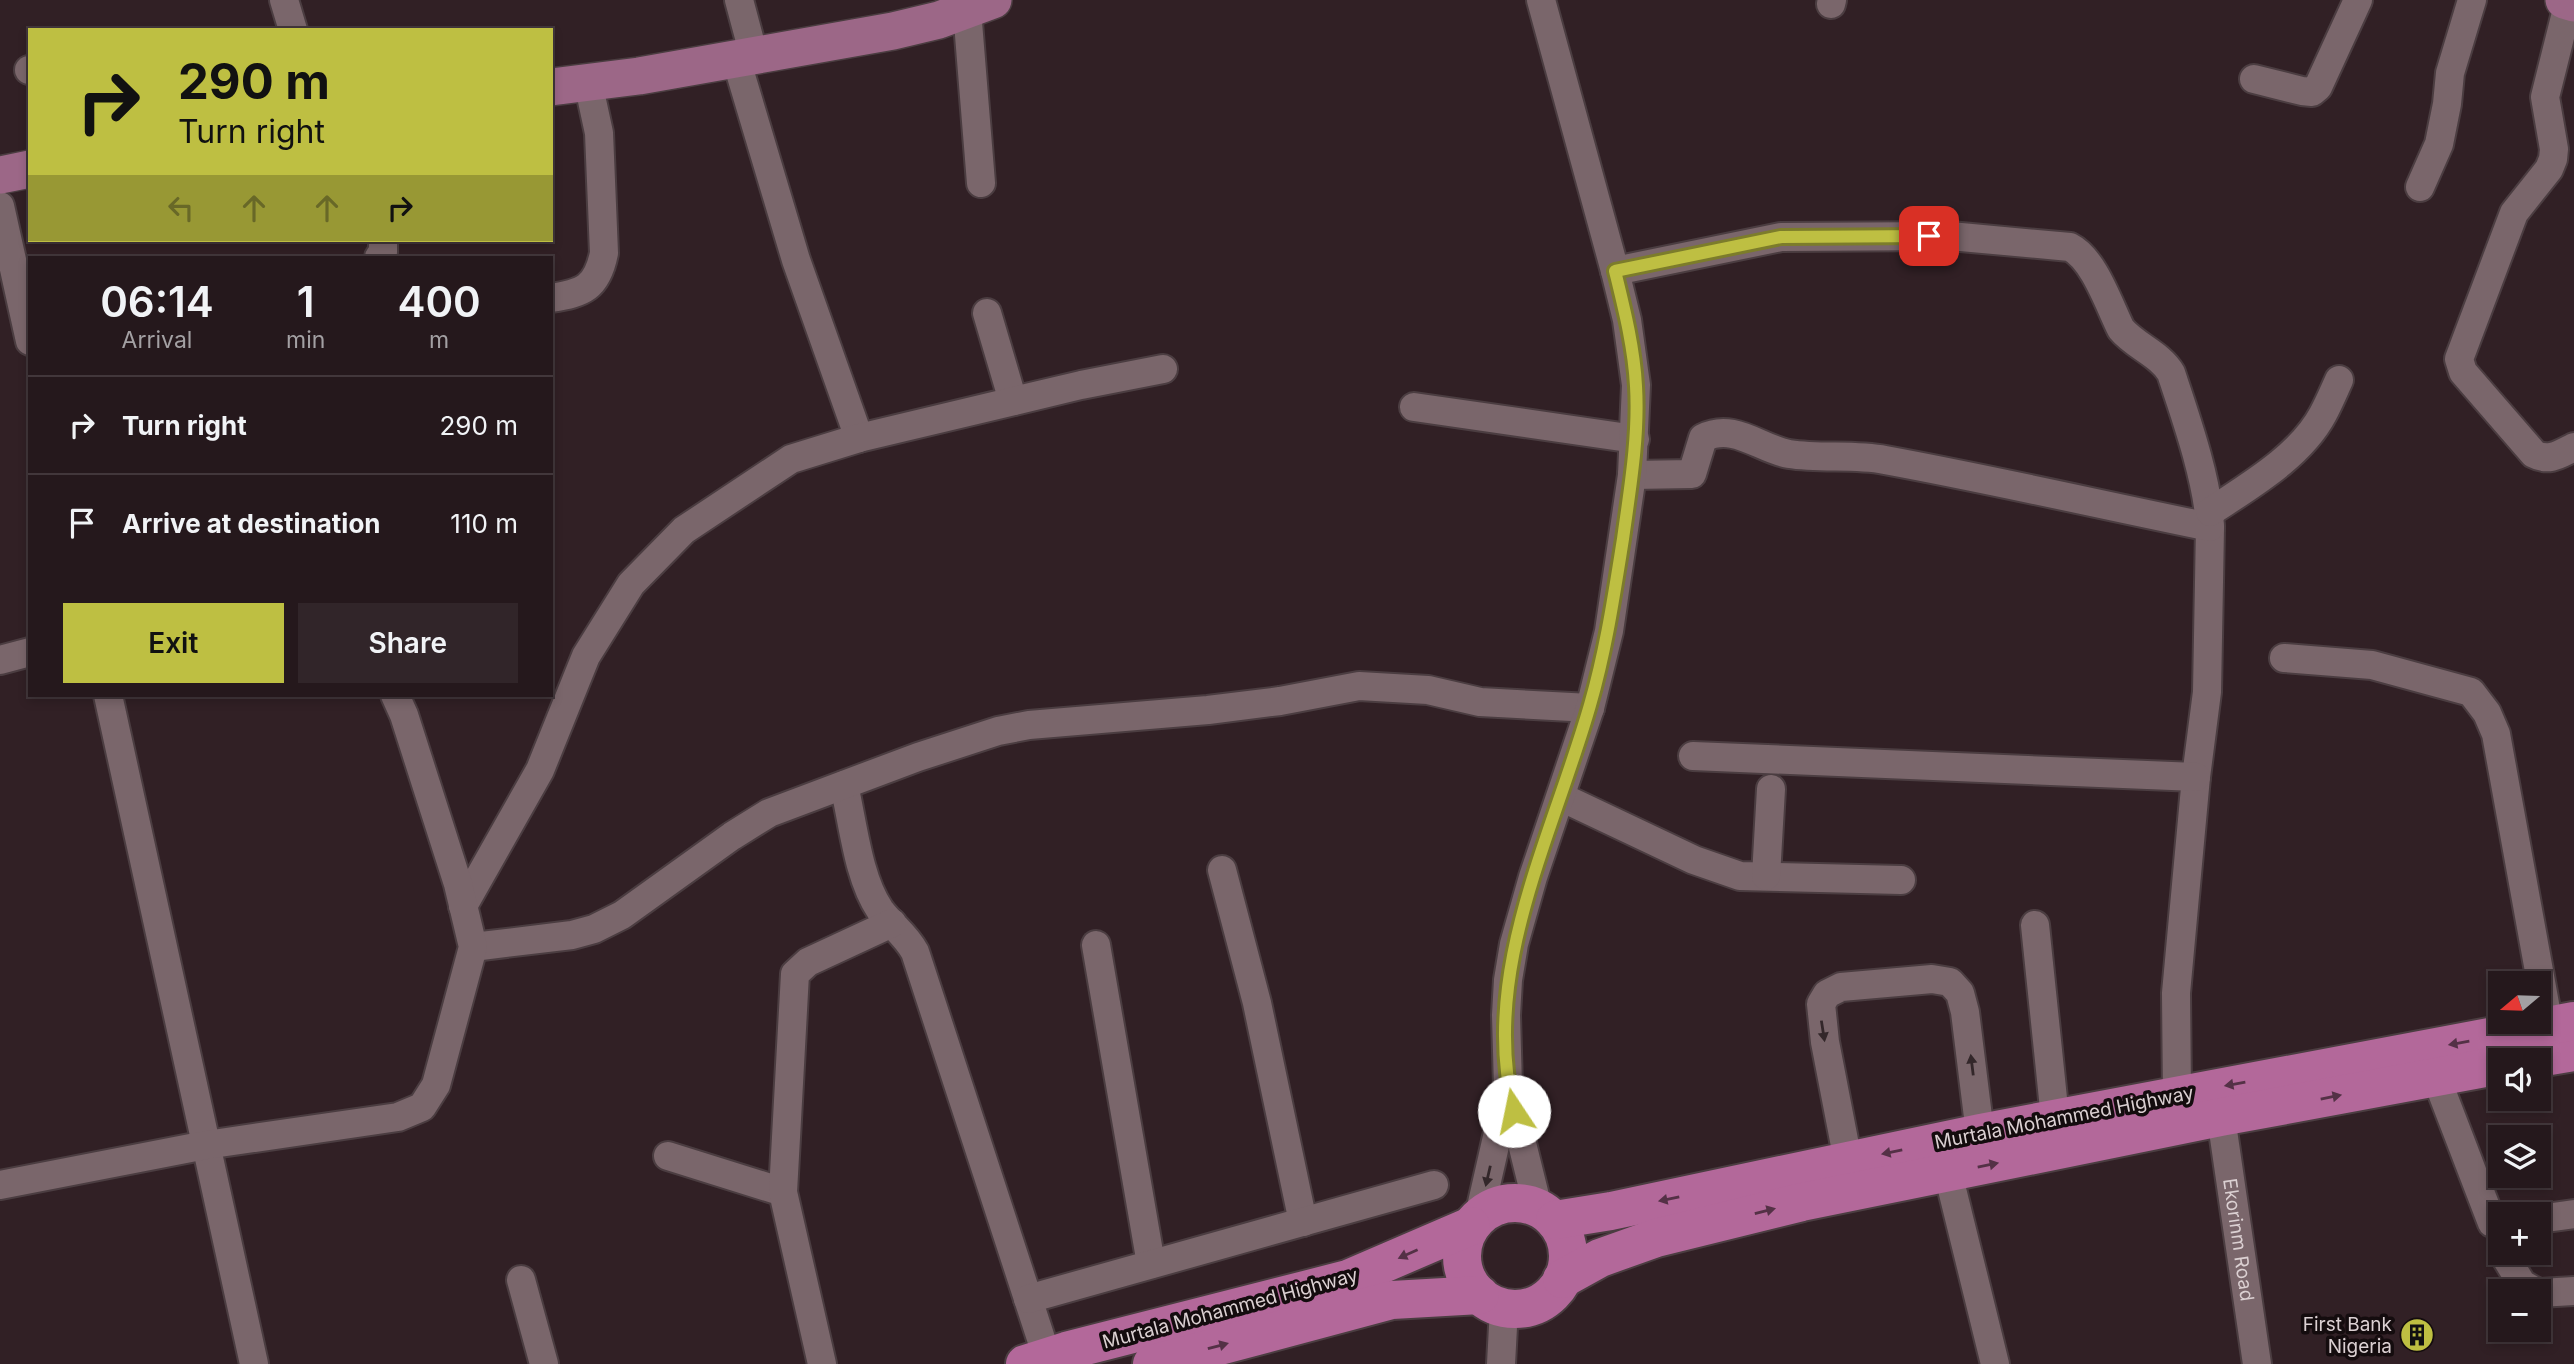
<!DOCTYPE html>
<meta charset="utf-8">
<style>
:root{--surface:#25181c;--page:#312529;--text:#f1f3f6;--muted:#a3a0a3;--line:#42373b;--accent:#bebf42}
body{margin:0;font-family:Inter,sans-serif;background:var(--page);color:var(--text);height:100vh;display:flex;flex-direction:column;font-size:26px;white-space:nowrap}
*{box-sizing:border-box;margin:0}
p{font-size:23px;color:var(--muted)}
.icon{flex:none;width:38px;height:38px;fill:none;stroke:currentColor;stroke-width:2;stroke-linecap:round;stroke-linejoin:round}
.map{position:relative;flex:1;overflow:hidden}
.side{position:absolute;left:28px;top:256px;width:525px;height:441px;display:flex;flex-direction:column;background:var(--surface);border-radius:0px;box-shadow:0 4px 10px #0003,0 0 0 2px var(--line)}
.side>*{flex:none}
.banner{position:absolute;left:28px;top:28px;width:525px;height:214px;border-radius:0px;box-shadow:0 4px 10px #0003,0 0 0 2px var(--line);background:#bebf42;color:#111;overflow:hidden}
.needle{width:46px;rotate:251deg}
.tools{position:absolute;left:2488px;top:971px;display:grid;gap:14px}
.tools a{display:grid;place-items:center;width:63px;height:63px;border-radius:0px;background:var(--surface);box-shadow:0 4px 10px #0003,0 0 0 2px var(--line);font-size:35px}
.pin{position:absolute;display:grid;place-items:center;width:60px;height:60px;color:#fff;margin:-30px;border-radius:14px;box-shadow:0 4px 10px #0006}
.me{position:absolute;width:77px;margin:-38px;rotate:349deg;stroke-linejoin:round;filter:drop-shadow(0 0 5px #0008)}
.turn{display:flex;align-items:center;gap:24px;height:147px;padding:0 35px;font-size:32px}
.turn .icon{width:91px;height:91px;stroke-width:2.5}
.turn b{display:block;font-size:49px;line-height:60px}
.lanes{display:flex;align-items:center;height:66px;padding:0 35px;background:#0003;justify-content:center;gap:35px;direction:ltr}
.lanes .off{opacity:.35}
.eta{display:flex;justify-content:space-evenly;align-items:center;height:119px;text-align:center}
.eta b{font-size:42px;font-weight:600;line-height:49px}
.cta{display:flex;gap:14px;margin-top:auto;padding:14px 35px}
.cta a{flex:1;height:80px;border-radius:0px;background:var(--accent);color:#111;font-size:28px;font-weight:600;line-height:80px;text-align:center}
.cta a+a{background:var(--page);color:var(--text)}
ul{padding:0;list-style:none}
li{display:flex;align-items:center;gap:21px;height:98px;padding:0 35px;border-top:2px solid var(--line)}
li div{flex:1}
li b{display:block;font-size:26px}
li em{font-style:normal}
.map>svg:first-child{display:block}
</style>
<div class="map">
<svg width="2574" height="1364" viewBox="0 0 2574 1364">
<rect width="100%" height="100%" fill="#312025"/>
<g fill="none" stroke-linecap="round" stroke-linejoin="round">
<!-- minor casing -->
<g stroke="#4b3d41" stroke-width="32">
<g id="minor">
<path d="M284,0L293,30"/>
<path d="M739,0L754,56"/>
<path d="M2569,1L2545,97L2554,149L2553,159L2549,169L2514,213L2459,359L2463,372L2534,454C2549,462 2560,454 2574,447"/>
<path d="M1831,4L1832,0"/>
<path d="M967,10L981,183"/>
<path d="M736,59L796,260L859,438"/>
<path d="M29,70H30"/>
<path d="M2254,79L2302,91L2312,92L2318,87L2358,0"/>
<path d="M2420,187L2439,144L2447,104L2450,73L2472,0"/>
<path d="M0,206L30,341"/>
<path d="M379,257L383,252V240"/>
<path d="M1615,271L1781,237L1950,236L2070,247C2094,259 2109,305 2121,329C2135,346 2160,354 2171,373C2186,418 2208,481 2210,527L2207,692L2196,777L2176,993L2177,1095"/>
<path d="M551,298C583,293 597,288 604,253L599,133L588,82"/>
<path d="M987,313L1013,401"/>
<path d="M1414,407L1635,439"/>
<path d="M1632,475L1692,474L1703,438C1734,422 1760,449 1789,454C1821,459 1854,454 1885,460C1994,480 2102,505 2210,527"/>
<path d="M2210,512C2249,486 2300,457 2323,414C2329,403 2334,391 2339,380"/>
<path d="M2284,658L2372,665L2471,692L2487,713L2496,734L2549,1026"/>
<path d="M0,660L30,652"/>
<path d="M108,695L254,1364"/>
<path d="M1693,756L2196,777"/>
<path d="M844,785C853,823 858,878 880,910C891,925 906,935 915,952L1047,1357"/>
<path d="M1561,797L1694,860L1740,876L1901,880"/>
<path d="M1222,870L1257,1003L1303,1222"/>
<path d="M1766,876L1771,789"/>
<path d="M463,906L540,770L586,656L631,584L684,530L791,459L859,438L1081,385L1163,369"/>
<path d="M2035,925L2055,1118"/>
<path d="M1096,945L1151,1264"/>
<path d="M473,947L572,935L594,929L622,915L732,836L769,813L918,757L998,731L1029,725L1208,710L1280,701L1359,686L1428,690L1480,702L1590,708"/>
<path d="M2436,1077L2492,1223H2501"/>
<path id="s1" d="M2221,1117L2257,1364"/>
<path d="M668,1156L783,1192"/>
<path d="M1848,1161L1825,1042L1821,1004L1827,994L1841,987L1932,979L1950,982L1960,993L1965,1012L1980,1133"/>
<path d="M1948,1173L1995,1364"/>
<path d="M0,1185L206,1145L398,1117L422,1107L436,1085L473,947L458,884L404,715L395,695"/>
<path d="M1538,1208L1508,1087L1506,1015L1508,980L1514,944L1533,877L1590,708L1609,631L1632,475L1636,385L1627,320L1615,271L1541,0"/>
<path d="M1479,1216L1507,1093"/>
<path d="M2539,1219L2574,1214"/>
<path d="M2503,1253L2522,1284L2536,1292"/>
<path d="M521,1280L544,1364"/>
<path d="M2539,1293L2574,1291"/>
<path d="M1028,1299L1434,1185"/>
<path d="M822,1364L783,1192L795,974L808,962L892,923"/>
<path d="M1501,1364L1504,1308"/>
</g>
</g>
<!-- major casing -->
<g stroke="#4b3d41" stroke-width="40">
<g id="major">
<path d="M2564,0L2574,3"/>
<path d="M551,87L639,76L893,31L939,20L993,0"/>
<path d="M0,175L30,169"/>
</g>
</g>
<!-- highway casing -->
<g stroke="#4b3d41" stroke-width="42">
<g id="highway">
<path d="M2527,1060L2574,1052"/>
<circle cx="1515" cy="1256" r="53"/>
<path d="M1555,1220L1611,1211L1980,1133L2574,1021"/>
<path d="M1562,1279L1600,1258L1656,1238L1802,1202L2221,1117L2501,1065"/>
<path d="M1025,1364L1066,1351L1348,1279L1471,1226"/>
<path d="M1152,1364L1392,1300L1480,1295"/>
</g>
</g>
<!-- minor -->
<use href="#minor" stroke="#7a666b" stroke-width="28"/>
<!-- major -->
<use href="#major" stroke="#9c6787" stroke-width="37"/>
<!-- highway -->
<use href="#highway" stroke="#b3689a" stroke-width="38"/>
</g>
<!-- one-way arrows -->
<defs><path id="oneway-solid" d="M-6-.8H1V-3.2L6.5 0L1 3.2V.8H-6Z" transform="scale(1.75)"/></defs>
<g fill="#33272a">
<use href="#oneway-solid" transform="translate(1823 1031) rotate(81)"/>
<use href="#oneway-solid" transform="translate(1972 1065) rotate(-97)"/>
<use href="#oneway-solid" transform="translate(1488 1176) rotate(103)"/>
</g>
<g fill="#543146">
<use href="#oneway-solid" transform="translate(2459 1043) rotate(170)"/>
<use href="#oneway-solid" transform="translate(2235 1084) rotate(170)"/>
<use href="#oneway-solid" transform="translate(2331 1097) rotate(-11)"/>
<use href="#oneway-solid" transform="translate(1892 1152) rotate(168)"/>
<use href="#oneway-solid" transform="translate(1988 1165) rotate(-11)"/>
<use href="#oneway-solid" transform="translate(1669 1199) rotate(168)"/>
<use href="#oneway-solid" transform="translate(1765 1211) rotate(-14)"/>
<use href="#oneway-solid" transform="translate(1408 1254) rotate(156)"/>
<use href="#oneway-solid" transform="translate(1218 1346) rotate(-15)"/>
</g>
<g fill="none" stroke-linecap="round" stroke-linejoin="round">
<!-- route casing -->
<g stroke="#7c7c2b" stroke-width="18">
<path id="route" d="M1514,1111C1479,973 1553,835 1590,705C1606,650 1614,595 1623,539C1630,488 1639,437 1636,386C1634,347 1624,308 1615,271L1781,237L1929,236"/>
</g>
<!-- route -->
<use href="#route" stroke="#bebf42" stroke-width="12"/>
</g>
<!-- icons -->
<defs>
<g id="building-disc" transform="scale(1.75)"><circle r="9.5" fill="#bebf42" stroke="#140c0e"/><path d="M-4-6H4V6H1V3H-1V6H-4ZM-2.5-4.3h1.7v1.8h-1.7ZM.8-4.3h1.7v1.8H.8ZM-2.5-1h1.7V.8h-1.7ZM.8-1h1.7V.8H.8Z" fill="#111"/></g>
</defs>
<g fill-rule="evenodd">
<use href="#building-disc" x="2417" y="1335"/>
</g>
<g text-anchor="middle" stroke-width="7" stroke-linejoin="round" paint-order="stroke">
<!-- street labels -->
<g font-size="19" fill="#dbd0d2" stroke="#140c0e">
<text transform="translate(2064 1117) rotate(-11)" y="7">Murtala Mohammed Highway</text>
<text dy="7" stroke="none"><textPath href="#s1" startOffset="124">Ekorinm Road</textPath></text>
<text transform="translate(1230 1308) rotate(-15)" y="7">Murtala Mohammed Highway</text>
</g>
<!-- poi labels -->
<g font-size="19" fill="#dbd0d2" stroke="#140c0e" text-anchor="end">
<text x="2392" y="1331">First Bank<tspan x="2392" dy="22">Nigeria</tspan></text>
</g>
</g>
</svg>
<div class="tools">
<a><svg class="needle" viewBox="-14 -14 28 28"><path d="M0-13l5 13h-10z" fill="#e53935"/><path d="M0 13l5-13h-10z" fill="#a3a0a3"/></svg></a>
<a><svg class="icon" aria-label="sound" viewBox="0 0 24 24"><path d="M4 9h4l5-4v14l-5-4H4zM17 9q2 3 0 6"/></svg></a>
<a><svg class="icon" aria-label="layers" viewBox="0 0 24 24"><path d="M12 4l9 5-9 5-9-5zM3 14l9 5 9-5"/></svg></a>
<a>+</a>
<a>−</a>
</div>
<div class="pin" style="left:1929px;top:236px;background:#d93025"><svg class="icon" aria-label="arrive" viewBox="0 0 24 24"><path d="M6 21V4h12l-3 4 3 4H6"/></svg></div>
<svg class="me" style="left:1514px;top:1111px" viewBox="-20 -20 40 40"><circle r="19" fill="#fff"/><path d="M0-13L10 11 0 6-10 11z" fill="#bebf42"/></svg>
<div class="banner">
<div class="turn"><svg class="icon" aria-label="right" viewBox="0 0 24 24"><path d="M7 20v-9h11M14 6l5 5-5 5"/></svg><div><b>290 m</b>Turn right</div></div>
<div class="lanes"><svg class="icon off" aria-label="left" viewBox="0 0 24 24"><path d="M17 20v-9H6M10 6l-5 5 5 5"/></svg><svg class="icon off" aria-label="ahead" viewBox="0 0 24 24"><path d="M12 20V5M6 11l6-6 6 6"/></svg><svg class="icon off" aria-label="ahead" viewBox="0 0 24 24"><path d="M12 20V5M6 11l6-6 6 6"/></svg><svg class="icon" aria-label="right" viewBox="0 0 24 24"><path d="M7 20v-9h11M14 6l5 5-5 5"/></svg></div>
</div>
<section class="side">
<div class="eta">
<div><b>06:14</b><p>Arrival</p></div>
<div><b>1</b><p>min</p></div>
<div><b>400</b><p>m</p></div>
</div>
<ul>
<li><svg class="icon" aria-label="right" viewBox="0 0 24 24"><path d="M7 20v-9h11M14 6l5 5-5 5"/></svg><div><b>Turn right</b></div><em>290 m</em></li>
<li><svg class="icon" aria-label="arrive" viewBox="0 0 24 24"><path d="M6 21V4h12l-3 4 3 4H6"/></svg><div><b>Arrive at destination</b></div><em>110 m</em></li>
</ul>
<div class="cta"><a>Exit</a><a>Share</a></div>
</section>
</div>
